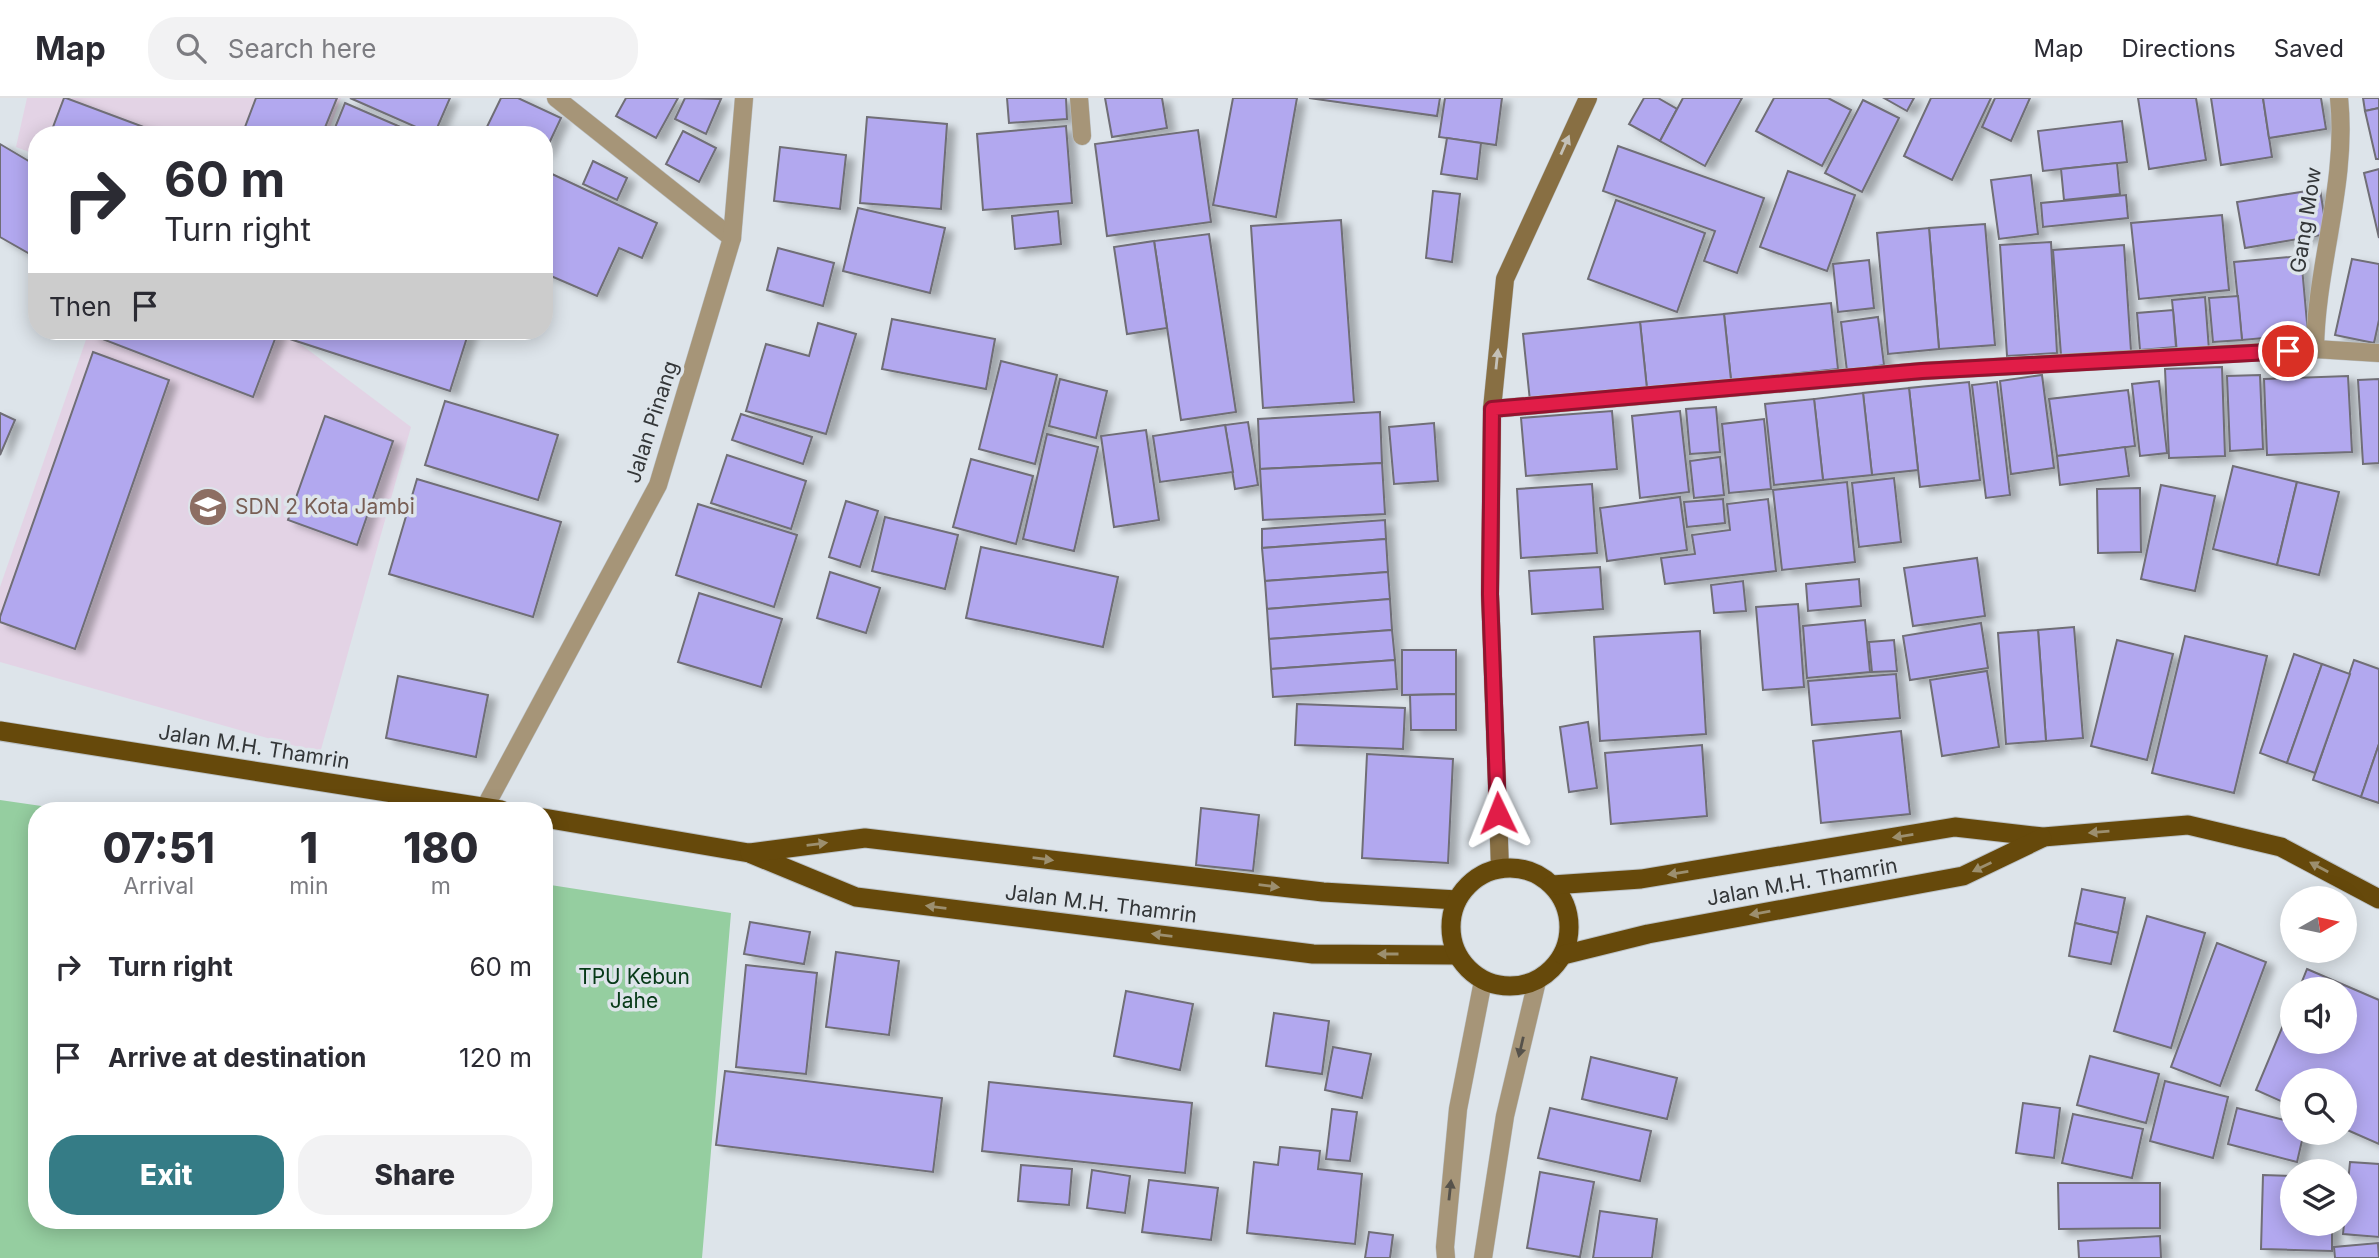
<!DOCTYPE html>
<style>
:root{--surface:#fff;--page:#f2f2f3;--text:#2b2b33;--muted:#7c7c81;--line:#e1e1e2;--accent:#357c86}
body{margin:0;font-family:Inter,sans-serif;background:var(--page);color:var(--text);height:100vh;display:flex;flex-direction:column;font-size:26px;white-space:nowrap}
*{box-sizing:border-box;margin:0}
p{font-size:23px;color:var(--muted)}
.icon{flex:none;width:38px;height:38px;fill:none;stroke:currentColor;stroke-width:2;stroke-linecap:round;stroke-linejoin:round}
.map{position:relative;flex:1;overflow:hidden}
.panel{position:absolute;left:28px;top:704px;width:525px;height:427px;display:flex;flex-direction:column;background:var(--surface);border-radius:28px;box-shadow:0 4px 18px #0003}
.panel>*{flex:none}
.top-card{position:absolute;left:28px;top:28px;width:525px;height:214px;border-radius:28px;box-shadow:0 4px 18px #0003;background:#fff;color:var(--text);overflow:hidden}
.needle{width:46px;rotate:81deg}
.controls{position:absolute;left:2280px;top:788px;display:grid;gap:14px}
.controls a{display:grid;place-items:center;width:77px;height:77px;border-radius:50%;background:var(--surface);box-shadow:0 4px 18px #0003;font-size:35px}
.pin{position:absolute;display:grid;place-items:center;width:60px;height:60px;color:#fff;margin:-30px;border:4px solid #fff;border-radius:50%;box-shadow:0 2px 7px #0007}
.me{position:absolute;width:77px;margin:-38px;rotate:358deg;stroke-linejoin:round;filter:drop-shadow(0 0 5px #0008)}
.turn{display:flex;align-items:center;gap:24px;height:147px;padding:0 21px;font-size:32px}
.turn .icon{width:91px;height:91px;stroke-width:2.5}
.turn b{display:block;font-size:49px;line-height:60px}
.then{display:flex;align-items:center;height:66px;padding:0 21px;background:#0003;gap:14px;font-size:26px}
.eta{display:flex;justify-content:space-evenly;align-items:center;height:119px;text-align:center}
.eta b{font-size:42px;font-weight:800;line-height:49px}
.cta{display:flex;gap:14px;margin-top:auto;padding:14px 21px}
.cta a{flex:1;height:80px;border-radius:28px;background:var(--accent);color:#fff;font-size:28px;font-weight:800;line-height:80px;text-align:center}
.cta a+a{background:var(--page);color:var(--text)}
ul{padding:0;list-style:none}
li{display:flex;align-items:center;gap:21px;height:91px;padding:0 21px}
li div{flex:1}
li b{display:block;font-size:26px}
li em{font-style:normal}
header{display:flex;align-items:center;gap:42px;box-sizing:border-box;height:98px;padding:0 35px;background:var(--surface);border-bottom:2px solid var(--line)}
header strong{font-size:33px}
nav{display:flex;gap:38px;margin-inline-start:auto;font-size:24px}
.search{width:490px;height:63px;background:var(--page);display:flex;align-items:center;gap:18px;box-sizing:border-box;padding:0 24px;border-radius:28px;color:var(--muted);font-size:26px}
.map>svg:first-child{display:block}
</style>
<header>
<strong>Map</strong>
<div class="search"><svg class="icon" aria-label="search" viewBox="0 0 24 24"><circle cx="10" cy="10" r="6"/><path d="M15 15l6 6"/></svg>Search here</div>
<nav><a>Map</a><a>Directions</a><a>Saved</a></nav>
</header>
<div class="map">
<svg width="2379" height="1160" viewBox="0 0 2379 1160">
<defs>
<filter id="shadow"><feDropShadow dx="8" dy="4.5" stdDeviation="3.5" flood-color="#0004"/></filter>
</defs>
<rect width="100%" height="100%" fill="#dde4ea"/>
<!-- education -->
<g fill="#e3d3e5">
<path d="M27,0H341L327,37H37V57L16,49Z"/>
<path d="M89,233H283L411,329L320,655L0,564V489Z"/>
</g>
<!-- green -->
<path fill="#95cea0" d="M0,702L69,712H37V1122H544V786L731,815L702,1160H0Z"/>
<!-- building -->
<g fill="#b2a8ef" stroke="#6f6e76" stroke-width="2" filter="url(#shadow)">
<path d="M64,0H66L165,37H50Z"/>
<path d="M256,0H337L322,37H242Z"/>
<path d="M350,0H450L434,37Z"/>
<path d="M501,0H518L561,20L544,56V37H483Z"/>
<path d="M626,0H678L656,40L616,18Z"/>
<path d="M685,0L721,1L706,36L675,21Z"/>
<path d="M1007,0H1066L1067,21L1009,25Z"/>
<path d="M1105,0H1162L1167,30L1112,39Z"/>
<path d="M1233,0H1297L1276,119L1213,107Z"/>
<path d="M1309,0H1440L1437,18Z"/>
<path d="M1445,0H1502L1496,47L1439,39Z"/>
<path d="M1644,0H1658L1677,11L1660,43L1629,26Z"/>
<path d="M1683,0H1742L1705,68L1660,43Z"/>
<path d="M1774,0H1828L1851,12L1822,68L1756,33Z"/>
<path d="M1884,0H1914L1907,13Z"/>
<path d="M1931,0H1991L1952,82L1904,58Z"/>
<path d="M1995,0H2030L2011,43L1982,29Z"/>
<path d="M2138,0H2196L2206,62L2149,71Z"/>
<path d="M2211,0H2263L2272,59L2221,67Z"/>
<path d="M2263,0H2321L2326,31L2269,40Z"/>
<path d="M2363,0H2379V10L2365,13Z"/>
<path d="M1863,2L1899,20L1862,94L1825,75Z"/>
<path d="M345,5L419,37H332Z"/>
<path d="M2379,10V61H2376L2365,13Z"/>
<path d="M867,19L947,26L941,111L860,105Z"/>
<path d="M2122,23L2127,64L2043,73L2038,33Z"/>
<path d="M1066,28L1072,105L983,112L977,36Z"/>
<path d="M1198,32L1211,124L1107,138L1095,46Z"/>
<path d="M683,33L716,50L699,84L666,66Z"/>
<path d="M1447,40L1481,45L1477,81L1441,76Z"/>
<path d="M0,46L37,68V160L0,139Z"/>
<path d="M1618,48L1764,100L1737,175L1704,163L1715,133L1603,93Z"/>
<path d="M780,49L846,57L840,111L774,103Z"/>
<path d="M593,63L627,80L617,102L583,86Z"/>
<path d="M2117,65L2120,96L2064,102L2061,71Z"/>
<path d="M2379,71V140L2364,75Z"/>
<path d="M1788,73L1855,97L1827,173L1760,149Z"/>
<path d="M552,76L657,125L642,160L619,150L597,198L544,175V94Z"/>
<path d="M2031,77L2038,136L1999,141L1991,82Z"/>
<path d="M2320,91L2327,136L2245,150L2237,104Z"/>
<path d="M1433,93L1460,96L1452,164L1426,160Z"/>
<path d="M2126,97L2128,120L2043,129L2041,105Z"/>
<path d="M1616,102L1705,135L1677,214L1588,181Z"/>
<path d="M858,110L945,130L930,195L843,173Z"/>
<path d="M1058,113L1061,146L1015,151L1012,118Z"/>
<path d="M2222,117L2229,192L2139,201L2131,125Z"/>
<path d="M1341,122L1354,304L1263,310L1251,128Z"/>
<path d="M1985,126L1995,247L1939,251L1929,130Z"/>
<path d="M1929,130L1939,251L1888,256L1877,135Z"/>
<path d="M1209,136L1236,314L1181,322L1154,143Z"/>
<path d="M1154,143L1167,230L1127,236L1114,149Z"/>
<path d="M2051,144L2057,255L2007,258L2000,147Z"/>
<path d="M2124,147L2131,253L2061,257L2053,152Z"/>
<path d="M778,150L834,165L823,208L767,192Z"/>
<path d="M2301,158L2308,236L2242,242L2234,164Z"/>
<path d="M2352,161L2379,166V222L2374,245L2335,237Z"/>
<path d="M1869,162L1874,210L1838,214L1833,166Z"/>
<path d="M2238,198L2242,242L2213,244L2209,200Z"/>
<path d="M2205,199L2209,252L2177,255L2172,202Z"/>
<path d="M1831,205L1838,271L1731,282L1724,216Z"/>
<path d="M2173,212L2176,249L2140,252L2137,215Z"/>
<path d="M1724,216L1731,282L1647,291L1640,224Z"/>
<path d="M1878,219L1884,267L1847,273L1841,224Z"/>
<path d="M892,221L995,241L986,291L882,271Z"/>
<path d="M1640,224L1647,291L1530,303L1523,236Z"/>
<path d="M818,225L856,236L826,336L746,313L766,246L809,258Z"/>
<path d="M94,233H278L253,299L92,237Z"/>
<path d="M293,233H469L450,293L290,241Z"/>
<path d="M93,254L169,282L75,551L0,524V519Z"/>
<path d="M1001,263L1057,277L1035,366L979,351Z"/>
<path d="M2222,269L2225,358L2169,360L2165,271Z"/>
<path d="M2042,277L2054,370L2011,376L2000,283Z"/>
<path d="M2260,277L2263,351L2230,353L2227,278Z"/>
<path d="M2348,278L2352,354L2267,357L2264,281Z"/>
<path d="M1060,281L1107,293L1096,340L1049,328Z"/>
<path d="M2379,281V365L2363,366L2358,282Z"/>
<path d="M2159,283L2167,355L2140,358L2132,286Z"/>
<path d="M1969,284L1980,382L1920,389L1909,290Z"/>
<path d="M1997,284L2010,397L1986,400L1972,287Z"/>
<path d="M1909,290L1918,372L1872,377L1863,295Z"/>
<path d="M2128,292L2135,348L2057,358L2049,301Z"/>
<path d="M1863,295L1872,377L1823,382L1814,301Z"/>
<path d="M1814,301L1823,382L1774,387L1765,306Z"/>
<path d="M445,303L558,337L538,402L425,367Z"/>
<path d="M1716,309L1720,354L1690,356L1686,311Z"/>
<path d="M1612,313L1617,371L1526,378L1521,320Z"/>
<path d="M1680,313L1689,394L1640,400L1632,318Z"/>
<path d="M1380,314L1382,365L1260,371L1258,321Z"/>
<path d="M0,315L15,322L0,357Z"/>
<path d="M741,316L812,339L803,366L732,342Z"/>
<path d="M325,318L393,343L357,447L288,422Z"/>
<path d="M1764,321L1771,391L1729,395L1722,326Z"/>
<path d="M1248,324L1258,387L1235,391L1225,327Z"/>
<path d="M1434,325L1438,383L1394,386L1389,329Z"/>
<path d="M1225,327L1233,374L1160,384L1153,338Z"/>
<path d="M1146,332L1159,422L1114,429L1101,338Z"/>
<path d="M1047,336L1098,349L1074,453L1023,441Z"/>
<path d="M2125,349L2129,378L2060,387L2057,358Z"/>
<path d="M727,357L806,383L791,431L711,405Z"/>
<path d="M1720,359L1724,397L1694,400L1690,363Z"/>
<path d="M971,361L1033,378L1016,446L953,429Z"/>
<path d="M1382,365L1385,416L1263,422L1260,371Z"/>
<path d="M2233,368L2297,384L2277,467L2213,451Z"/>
<path d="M1894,380L1901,444L1859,449L1852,385Z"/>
<path d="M417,381L561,424L533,519L389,476Z"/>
<path d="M1847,384L1855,464L1782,472L1773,392Z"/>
<path d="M2297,384L2339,394L2319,477L2277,467Z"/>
<path d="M1592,386L1597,455L1521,460L1517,391Z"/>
<path d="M2161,387L2215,398L2195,493L2141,481Z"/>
<path d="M2140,390L2141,454L2098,455L2097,391Z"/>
<path d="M1680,399L1687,452L1607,463L1600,410Z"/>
<path d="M1723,401L1725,425L1687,429L1684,404Z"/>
<path d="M1768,401L1776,473L1665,486L1661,460L1695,456L1692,437L1730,432L1727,406Z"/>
<path d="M846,403L878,413L860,469L829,459Z"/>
<path d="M698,406L797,437L774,509L676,477Z"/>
<path d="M885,419L958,437L945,491L872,473Z"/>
<path d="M1385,422L1386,441L1262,450V431Z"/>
<path d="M1386,441L1388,474L1265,483L1262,450Z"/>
<path d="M981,449L1118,479L1103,549L966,520Z"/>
<path d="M1977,460L1985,518L1913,528L1904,470Z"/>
<path d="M1600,469L1603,511L1532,516L1529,473Z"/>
<path d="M830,474L880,490L866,535L817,520Z"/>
<path d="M1388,474L1390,501L1267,511L1265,483Z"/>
<path d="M1859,481L1861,508L1808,513L1806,486Z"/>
<path d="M1743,483L1746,513L1714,515L1711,487Z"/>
<path d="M699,495L782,521L761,589L678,564Z"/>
<path d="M1390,501L1392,532L1269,541L1267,511Z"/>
<path d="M1798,506L1804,589L1763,592L1756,509Z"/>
<path d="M1865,522L1870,574L1807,580L1803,528Z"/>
<path d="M1981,525L1988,570L1910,582L1903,538Z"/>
<path d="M2074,529L2083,640L2046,643L2038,532Z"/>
<path d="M1392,532L1395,562L1271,571L1269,541Z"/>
<path d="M2038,532L2046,643L2006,646L1998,535Z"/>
<path d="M1700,533L1706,636L1600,643L1594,539Z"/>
<path d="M2185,538L2267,558L2234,695L2152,675Z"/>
<path d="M1894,542L1897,573L1872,574L1869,544Z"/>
<path d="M2117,542L2173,556L2147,662L2091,648Z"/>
<path d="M1402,552H1456V596L1402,597Z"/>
<path d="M2294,556L2322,566L2287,665L2260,655Z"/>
<path d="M1395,562L1397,591L1273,599L1271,571Z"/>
<path d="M2354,562L2379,571V646L2361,699L2313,682Z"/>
<path d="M2322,566L2350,576L2315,675L2287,665Z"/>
<path d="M1987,573L1999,649L1942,658L1930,582Z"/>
<path d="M1896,576L1900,620L1812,627L1808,583Z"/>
<path d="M398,578L488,597L476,659L386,640Z"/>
<path d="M1456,596V632H1411L1410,597Z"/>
<path d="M1297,606L1405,610L1403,651L1295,647Z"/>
<path d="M1588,624L1597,690L1569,694L1560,629Z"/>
<path d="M1901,633L1910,716L1821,725L1813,643Z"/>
<path d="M2379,646V705L2361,699Z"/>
<path d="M1702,647L1707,718L1611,726L1605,655Z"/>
<path d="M1367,656L1453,661L1448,765L1362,760Z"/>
<path d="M1201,710L1259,717L1253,773L1196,767Z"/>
<path d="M2082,791L2125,800L2118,835L2075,825Z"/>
<path d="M2147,818L2205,835L2171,950L2114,933Z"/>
<path d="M750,824L810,834L804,866L744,856Z"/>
<path d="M2075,825L2118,835L2111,866L2069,858Z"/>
<path d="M2217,845L2266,864L2220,988L2171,969Z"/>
<path d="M836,854L899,863L889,937L826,929Z"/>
<path d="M746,867L817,875L806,976L736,969Z"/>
<path d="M2307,871L2379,902V1046L2345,1031V982H2292V1008L2256,992L2292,906V943H2345V891H2299Z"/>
<path d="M1126,893L1193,906L1180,972L1114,958Z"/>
<path d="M1274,915L1329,923L1322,976L1266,968Z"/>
<path d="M1333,949L1371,956L1362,1000L1325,992Z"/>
<path d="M2090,958L2159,976L2146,1025L2077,1007Z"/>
<path d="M1591,959L1677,980L1667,1021L1582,1001Z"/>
<path d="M725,973L942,1000L933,1074L716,1047Z"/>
<path d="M2165,983L2228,999L2213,1060L2150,1043Z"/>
<path d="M989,984L1192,1005L1185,1075L982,1053Z"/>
<path d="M2023,1005L2060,1010L2054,1060L2016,1055Z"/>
<path d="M1550,1010L1651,1033L1640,1083L1538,1060Z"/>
<path d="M2237,1010L2292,1024V1034H2304L2297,1064L2228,1046Z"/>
<path d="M1332,1011L1357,1014L1350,1063L1326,1061Z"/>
<path d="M2073,1016L2143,1031L2132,1080L2062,1065Z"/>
<path d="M1280,1049L1320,1053L1318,1071L1362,1076L1355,1146L1247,1135L1254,1064L1278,1067Z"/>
<path d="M2350,1064L2379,1066V1139L2343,1136Z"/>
<path d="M1021,1067L1072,1071L1069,1107L1018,1103Z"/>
<path d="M1092,1072L1130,1078L1125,1115L1087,1110Z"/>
<path d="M1540,1074L1594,1084L1580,1159L1527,1150Z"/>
<path d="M2263,1077L2292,1078V1125H2332V1153L2261,1151Z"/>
<path d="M1149,1082L1218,1090L1211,1142L1142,1134Z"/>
<path d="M2058,1085H2160V1130L2059,1131Z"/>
<path d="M1600,1113L1657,1121L1652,1160H1593Z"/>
<path d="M1369,1134L1393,1137L1390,1160H1365Z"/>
<path d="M2160,1138L2161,1160H2079L2078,1143Z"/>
<path d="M2378,1145L2379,1160H2335L2334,1149Z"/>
</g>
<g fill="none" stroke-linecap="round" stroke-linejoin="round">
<!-- minor casing -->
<g stroke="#bbc1c6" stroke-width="19">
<g id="minor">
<path d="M556,0L732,140"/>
<path d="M1079,0L1082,38"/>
<path d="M2315,251C2316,167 2348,85 2339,0"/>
<path d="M1492,311L1922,273L2315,251L2379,255"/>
<path d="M485,709L658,387L732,140L744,0"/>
</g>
</g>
<!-- tertiary casing -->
<g stroke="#bbc1c6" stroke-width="19">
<g id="tertiary">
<path d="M1446,1160L1445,1149L1458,1011L1483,883"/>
<path d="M1483,1160L1505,1018L1537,883"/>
</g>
</g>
<!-- secondary casing -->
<g stroke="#bbc1c6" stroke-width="19">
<path id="secondary" d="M1500,770L1490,496L1492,311L1505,181L1588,0"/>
</g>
<!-- trunk casing -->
<g stroke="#bbc1c6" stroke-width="21">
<g id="trunk">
<path d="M0,633L501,712"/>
<path d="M544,720L749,755L856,799L1313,856L1457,857"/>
<path d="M750,755L865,740L1323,794L1457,802"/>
<circle cx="1510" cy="829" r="59"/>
<path d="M1552,787L1641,781L1955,729L2043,739L2188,727L2281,749L2379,801"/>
<path d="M1563,857L1648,836L1963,778L2042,740"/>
</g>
</g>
<!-- minor -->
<use href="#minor" stroke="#a69578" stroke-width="18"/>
<!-- tertiary -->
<use href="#tertiary" stroke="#a69578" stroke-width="18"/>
<!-- secondary -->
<use href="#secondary" stroke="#886f43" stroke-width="18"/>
<!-- trunk -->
<use href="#trunk" stroke="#66490b" stroke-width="19"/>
</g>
<!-- one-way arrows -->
<defs><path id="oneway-solid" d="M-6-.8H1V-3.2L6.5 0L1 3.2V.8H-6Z" transform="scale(1.75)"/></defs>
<g fill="#c4c1b8">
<use href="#oneway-solid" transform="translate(1565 47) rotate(-66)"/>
<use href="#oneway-solid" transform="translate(1497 261) rotate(-84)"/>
</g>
<g fill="#9c8f6f">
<use href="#oneway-solid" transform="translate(2099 734) rotate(175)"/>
<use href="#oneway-solid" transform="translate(1903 738) rotate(171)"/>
<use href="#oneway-solid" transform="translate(817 746) rotate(-7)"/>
<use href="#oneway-solid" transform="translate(1043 761) rotate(7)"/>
<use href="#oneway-solid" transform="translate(1982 769) rotate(154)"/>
<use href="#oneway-solid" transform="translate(2319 769) rotate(-152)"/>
<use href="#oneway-solid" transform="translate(1678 775) rotate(171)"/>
<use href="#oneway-solid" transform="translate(1269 788) rotate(7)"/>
<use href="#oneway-solid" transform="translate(936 809) rotate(-173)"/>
<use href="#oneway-solid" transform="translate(1760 815) rotate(170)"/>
<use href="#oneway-solid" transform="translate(1162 837) rotate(-173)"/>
<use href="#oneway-solid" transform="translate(1388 856) rotate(-180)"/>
</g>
<g fill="#56524b">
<use href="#oneway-solid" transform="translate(1521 949) rotate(103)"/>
<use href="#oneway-solid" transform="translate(1450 1092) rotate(-84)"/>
</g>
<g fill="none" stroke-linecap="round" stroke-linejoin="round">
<!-- route casing -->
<g stroke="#92132f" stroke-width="18">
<path id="route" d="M1498,715L1490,496L1492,311L1922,273L2288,253"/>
</g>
<!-- route -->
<use href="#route" stroke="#e11d48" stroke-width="12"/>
</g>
<!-- icons -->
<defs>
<g id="school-disc" transform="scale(2.0125)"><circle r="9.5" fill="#8d6e63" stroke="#dde4ea"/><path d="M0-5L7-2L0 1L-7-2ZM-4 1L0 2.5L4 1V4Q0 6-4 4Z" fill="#fff"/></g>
</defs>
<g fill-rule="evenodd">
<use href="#school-disc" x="208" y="409"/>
</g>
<g text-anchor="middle" stroke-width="7" stroke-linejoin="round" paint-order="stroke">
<!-- street labels -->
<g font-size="21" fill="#333638" stroke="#dde4ea">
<text transform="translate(2306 122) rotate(-81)" y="7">Gang Mow</text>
<text transform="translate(652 324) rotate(-72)" y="7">Jalan Pinang</text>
<text transform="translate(254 649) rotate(9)" y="7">Jalan M.H. Thamrin</text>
<text transform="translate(1802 784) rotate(-10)" y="7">Jalan M.H. Thamrin</text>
<text transform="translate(1101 806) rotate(7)" y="7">Jalan M.H. Thamrin</text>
</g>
<!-- education labels -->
<g font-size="21" fill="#785e54" stroke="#dde4ea" text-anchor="start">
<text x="235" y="416">SDN 2 Kota Jambi</text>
</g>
<!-- park labels -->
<g font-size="21" fill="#073a18" stroke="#dde4ea">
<text x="634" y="886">TPU Kebun<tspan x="634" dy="24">Jahe</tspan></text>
</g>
</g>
</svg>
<div class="controls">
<a><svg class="needle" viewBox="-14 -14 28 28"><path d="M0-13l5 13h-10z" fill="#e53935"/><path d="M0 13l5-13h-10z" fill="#7c7c81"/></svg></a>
<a><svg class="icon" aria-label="sound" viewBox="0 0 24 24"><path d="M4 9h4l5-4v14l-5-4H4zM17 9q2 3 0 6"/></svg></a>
<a><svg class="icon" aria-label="search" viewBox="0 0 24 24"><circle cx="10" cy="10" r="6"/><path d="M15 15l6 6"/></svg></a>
<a><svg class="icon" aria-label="layers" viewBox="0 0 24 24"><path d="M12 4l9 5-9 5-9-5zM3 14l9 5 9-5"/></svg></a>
</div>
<div class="pin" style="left:2288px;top:253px;background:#d93025"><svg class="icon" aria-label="arrive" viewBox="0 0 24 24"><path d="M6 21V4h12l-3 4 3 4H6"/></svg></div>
<svg class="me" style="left:1498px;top:715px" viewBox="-20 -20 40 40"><path d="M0-17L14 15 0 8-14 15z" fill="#e11d48" stroke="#fff" stroke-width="4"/></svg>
<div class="top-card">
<div class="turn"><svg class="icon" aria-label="right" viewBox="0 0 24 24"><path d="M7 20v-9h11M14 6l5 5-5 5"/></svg><div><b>60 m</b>Turn right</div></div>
<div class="then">Then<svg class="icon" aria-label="arrive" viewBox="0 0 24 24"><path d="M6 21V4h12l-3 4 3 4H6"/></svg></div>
</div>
<section class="panel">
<div class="eta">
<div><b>07:51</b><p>Arrival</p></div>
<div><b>1</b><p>min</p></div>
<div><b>180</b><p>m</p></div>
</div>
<ul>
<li><svg class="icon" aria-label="right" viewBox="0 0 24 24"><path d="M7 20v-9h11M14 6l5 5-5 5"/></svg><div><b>Turn right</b></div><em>60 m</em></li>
<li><svg class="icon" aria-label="arrive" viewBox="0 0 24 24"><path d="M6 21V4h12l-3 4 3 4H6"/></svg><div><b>Arrive at destination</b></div><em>120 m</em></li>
</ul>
<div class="cta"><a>Exit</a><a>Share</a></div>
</section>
</div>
